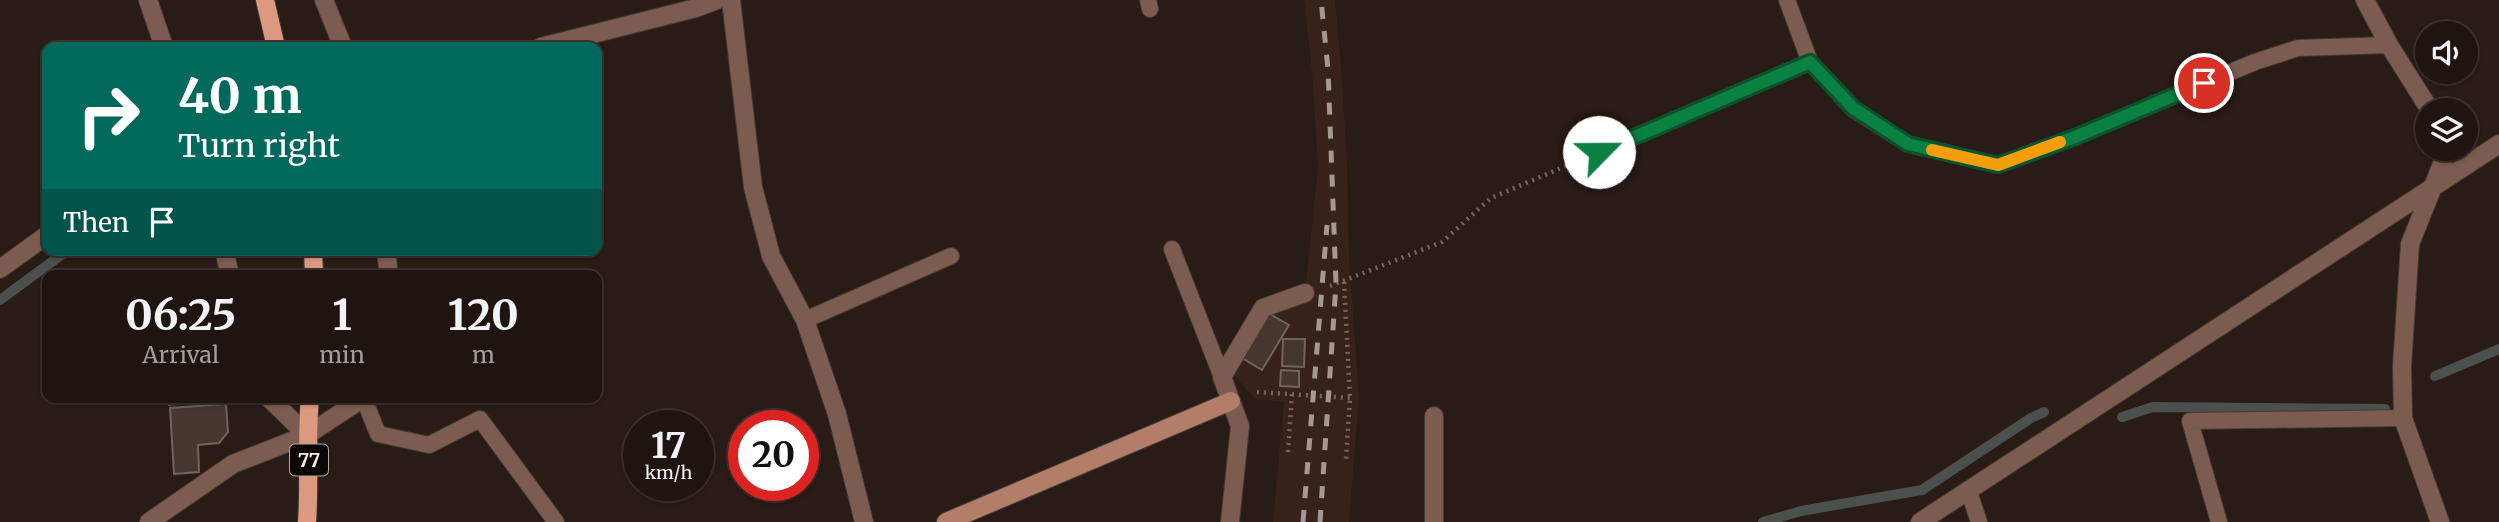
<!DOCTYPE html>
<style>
:root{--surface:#1f1410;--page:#2c211e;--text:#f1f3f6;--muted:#a19e9f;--line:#3c3330}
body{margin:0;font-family:Merriweather,serif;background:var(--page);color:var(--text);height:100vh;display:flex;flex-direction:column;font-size:26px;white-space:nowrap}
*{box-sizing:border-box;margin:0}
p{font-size:23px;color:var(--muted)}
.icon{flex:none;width:38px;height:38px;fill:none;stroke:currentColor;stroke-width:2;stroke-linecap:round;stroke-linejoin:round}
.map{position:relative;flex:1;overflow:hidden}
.drawer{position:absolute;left:42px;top:270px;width:560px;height:133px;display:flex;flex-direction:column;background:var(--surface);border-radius:14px;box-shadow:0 2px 5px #0004,0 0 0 2px var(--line)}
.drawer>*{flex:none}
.hud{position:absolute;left:42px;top:42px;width:560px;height:214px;border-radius:14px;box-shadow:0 2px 5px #0004,0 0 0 2px var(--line);background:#00695c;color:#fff;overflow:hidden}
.buttons{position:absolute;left:2415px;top:21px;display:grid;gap:14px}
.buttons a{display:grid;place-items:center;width:63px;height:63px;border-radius:50%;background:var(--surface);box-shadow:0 2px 5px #0004,0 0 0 2px var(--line);font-size:35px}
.speed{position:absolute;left:623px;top:410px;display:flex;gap:14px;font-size:35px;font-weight:700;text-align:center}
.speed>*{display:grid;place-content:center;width:91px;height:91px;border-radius:50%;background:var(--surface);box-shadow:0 2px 5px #0004,0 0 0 2px var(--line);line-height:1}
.speed small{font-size:18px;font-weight:400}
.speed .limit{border:10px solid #d22;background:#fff;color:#111}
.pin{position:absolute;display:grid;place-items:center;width:60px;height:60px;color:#fff;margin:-30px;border:4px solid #fff;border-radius:50%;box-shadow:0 2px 7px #0007}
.me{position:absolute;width:77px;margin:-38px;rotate:67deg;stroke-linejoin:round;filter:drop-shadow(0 0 5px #0008)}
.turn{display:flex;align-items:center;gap:24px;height:147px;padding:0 21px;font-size:32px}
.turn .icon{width:91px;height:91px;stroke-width:2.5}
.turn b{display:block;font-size:49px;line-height:60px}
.then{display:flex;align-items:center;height:66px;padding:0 21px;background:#0003;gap:14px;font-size:26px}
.eta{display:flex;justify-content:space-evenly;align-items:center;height:119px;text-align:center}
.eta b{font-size:42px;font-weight:700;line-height:49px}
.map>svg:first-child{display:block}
</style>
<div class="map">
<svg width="2499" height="522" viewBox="0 0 2499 522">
<rect width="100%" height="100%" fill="#291b16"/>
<!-- built -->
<path fill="#36221a" d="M1304,0H1335L1341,66L1347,160L1349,259L1359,397L1349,522H1273L1284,401L1256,400L1231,372L1267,311L1305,293L1318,167L1312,72Z"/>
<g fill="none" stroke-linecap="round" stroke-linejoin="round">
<!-- stream -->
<g stroke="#4b504d" stroke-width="10">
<path d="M0,300L68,250"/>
<path d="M2435,376L2499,349"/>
<path d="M2122,417L2153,407L2385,409"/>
<path d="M1763,522L1801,511L1922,490L2031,418L2044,412"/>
</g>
</g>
<!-- building -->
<g fill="#453630" stroke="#73635c" stroke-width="2">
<path d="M1268,313L1289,325L1262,370L1242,358Z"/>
<path d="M1283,339H1305L1304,367L1282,366Z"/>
<path d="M1281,370L1299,371V387L1280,386Z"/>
<path d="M168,397H221V400L169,405Z"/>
<path d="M226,404L228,432L219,443L198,445L199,472L174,474L170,408Z"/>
</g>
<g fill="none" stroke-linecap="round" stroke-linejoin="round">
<!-- lane casing -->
<g stroke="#463833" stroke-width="18">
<g id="lane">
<path d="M1148,0L1150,9"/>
<path d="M1787,0L1810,62L1853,109L1908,144L1998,165L2075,137L2255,62L2298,48L2389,45"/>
<path d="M1599,152L1810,62"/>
<path d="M1172,249L1222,377"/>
<path d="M805,320L951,256"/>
<path d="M364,399L378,434L429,445L480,419L556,522"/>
<path d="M1969,492L1979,522"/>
<path d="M2219,522L2190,421L2403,418"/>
</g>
</g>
<!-- street casing -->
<g stroke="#463833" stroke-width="20">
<g id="street">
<path d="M148,0L164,47"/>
<path d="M324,0L343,47"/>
<path d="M731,0L753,187L771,256L805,320L837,414L864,522"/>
<path d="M2365,0L2389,45L2430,110"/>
<path d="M541,47L696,8L717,0"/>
<path d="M224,250L230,275"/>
<path d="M386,250L389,275"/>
<path d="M0,269L47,235"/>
<path d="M268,397L307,435"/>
<path d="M149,522L233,464L307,435L365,397"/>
<path d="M1230,522L1240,426L1222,377L1263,308L1305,293"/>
<path d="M1434,522V416"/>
<path d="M1920,522L2499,144"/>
<path d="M2440,522L2403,418L2402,366L2410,244L2448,149"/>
</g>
</g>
<!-- secondary casing -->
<g stroke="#463833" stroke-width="20">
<path id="secondary" d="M946,522L1231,401"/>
</g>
<!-- primary casing -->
<g stroke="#463833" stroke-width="20">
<g id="primary">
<path d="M265,0L276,47"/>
<path d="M313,250L314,275"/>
<path d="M307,522C310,480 306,439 310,397"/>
</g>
</g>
<!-- path -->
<g stroke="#736662" stroke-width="4.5" stroke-dasharray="2 5" stroke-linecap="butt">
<path d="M1344,282L1350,398L1346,459"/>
<path d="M1330,286L1442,242L1491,198L1575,162"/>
<path d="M1257,392L1350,398"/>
<path d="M1288,452L1292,394"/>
</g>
<!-- lane -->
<use href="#lane" stroke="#7c5c50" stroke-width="16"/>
<!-- street -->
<use href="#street" stroke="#7c5c50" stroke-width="18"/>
<!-- secondary -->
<use href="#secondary" stroke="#b27e6a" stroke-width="18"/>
<!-- primary -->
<use href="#primary" stroke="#dc997f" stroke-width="18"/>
<!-- rail -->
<g stroke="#a49894" stroke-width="5" stroke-dasharray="12 12" stroke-linecap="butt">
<path d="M1303,522L1327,225"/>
<path d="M1320,522L1336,284L1328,69L1321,0"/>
</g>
</g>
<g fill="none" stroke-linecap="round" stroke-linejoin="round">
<!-- route casing -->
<g stroke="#07532c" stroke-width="18">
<path id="route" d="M1599,152L1810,62L1853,108L1908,144L1998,165L2075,137L2204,83"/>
</g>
<!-- route -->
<use href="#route" stroke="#0b8043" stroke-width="12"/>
<!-- slow -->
<path stroke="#f59e0b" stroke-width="12" d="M1932,150L1998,165L2060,142"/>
</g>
<g text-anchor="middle" stroke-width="7" stroke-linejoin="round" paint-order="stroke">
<!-- shield labels -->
<rect fill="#0d0706" stroke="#b0a7a4" stroke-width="2" x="290" y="444.5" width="38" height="31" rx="5"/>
<g font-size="19" font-weight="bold" fill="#f6ece8">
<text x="309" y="467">77</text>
</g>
</g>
</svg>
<div class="buttons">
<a><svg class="icon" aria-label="sound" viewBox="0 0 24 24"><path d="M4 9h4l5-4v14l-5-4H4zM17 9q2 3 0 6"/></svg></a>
<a><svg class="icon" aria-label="layers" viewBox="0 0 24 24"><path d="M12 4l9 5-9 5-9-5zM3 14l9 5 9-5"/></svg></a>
</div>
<div class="speed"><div>17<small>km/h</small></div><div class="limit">20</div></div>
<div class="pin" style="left:2204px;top:83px;background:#d93025"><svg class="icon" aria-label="arrive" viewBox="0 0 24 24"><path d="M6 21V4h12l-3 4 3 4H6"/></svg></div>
<svg class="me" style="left:1599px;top:152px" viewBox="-20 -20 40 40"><circle r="19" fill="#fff"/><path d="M0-13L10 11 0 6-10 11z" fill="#0b8043"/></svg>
<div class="hud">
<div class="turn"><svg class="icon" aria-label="right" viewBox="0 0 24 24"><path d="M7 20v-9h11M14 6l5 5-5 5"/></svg><div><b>40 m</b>Turn right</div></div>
<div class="then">Then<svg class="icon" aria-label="arrive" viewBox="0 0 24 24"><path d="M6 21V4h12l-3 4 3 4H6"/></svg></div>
</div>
<section class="drawer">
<div class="eta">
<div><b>06:25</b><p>Arrival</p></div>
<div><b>1</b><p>min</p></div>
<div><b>120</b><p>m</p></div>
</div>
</section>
</div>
